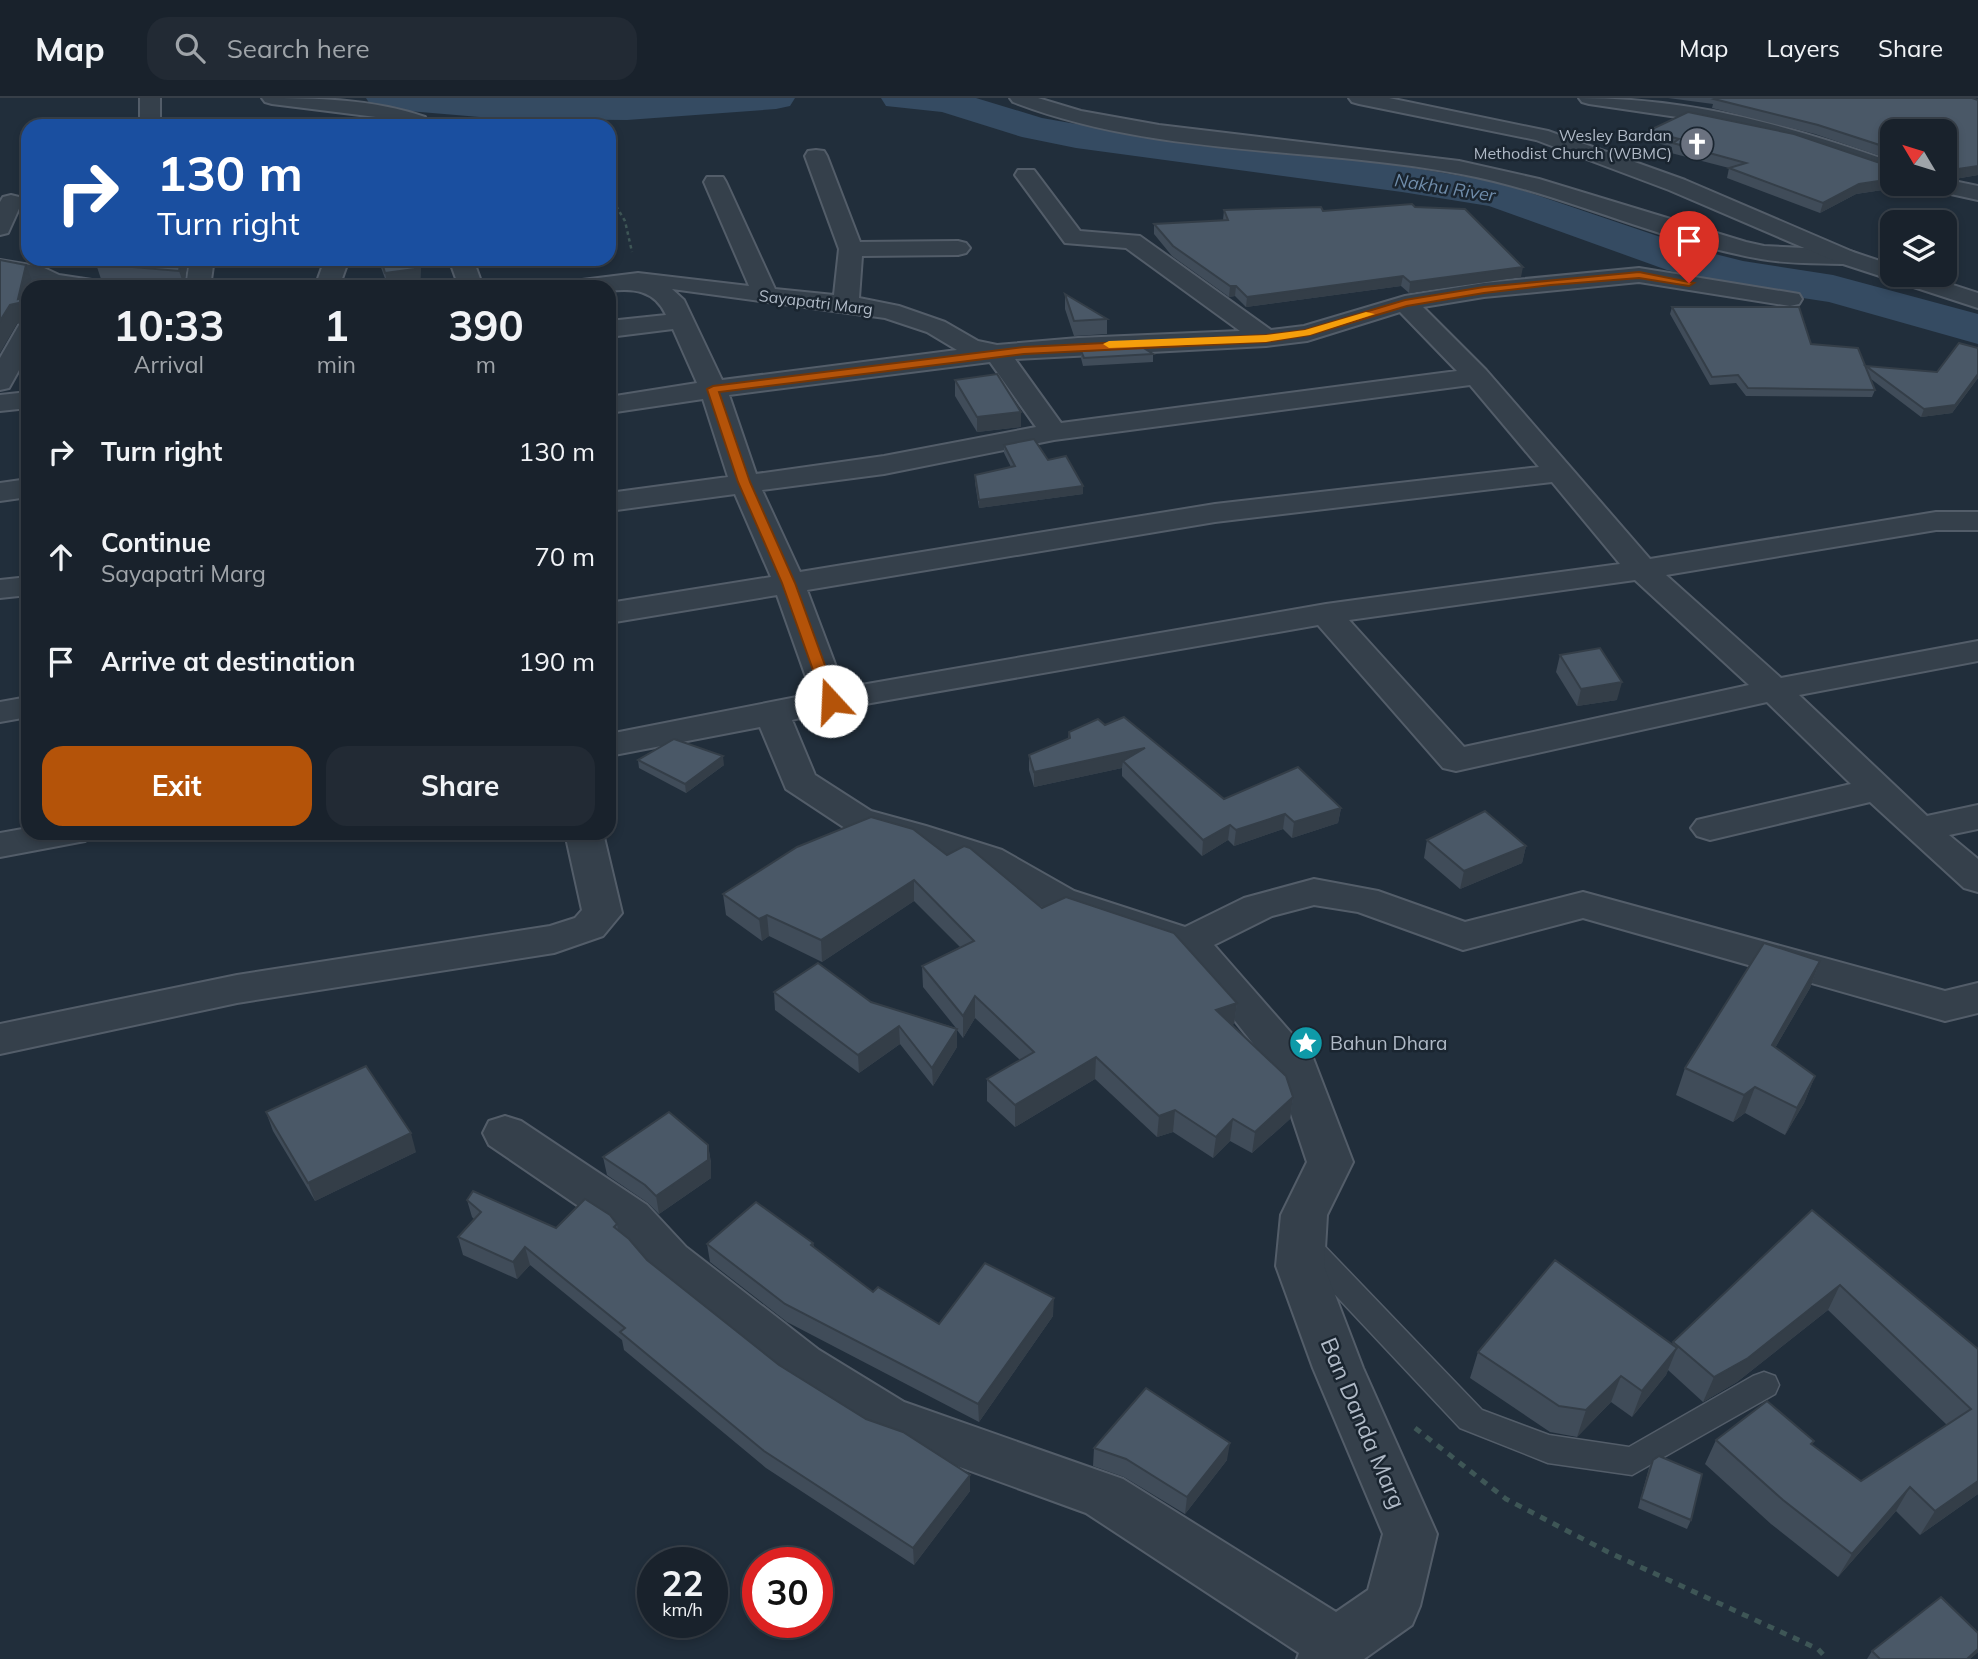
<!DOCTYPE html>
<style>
:root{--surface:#19222c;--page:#222a34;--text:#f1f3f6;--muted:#9fa4a9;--line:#373f48;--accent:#b45309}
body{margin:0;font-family:Mulish,sans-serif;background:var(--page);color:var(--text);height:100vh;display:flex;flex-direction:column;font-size:26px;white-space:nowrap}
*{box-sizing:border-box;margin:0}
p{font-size:23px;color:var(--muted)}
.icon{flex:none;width:38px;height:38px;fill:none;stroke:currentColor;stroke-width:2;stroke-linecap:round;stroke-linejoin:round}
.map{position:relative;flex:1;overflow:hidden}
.details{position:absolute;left:21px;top:182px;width:595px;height:560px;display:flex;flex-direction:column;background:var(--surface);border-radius:21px;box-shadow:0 4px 10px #0003,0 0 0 2px var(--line)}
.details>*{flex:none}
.banner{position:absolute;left:21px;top:21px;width:595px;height:147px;border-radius:21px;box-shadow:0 4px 10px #0003,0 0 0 2px var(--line);background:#1a4fa0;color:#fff;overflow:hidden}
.needle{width:46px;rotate:308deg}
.buttons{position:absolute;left:1880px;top:21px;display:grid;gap:14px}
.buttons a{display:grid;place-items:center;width:77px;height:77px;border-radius:14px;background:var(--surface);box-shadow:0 4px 10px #0003,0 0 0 2px var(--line);font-size:35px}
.speed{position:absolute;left:637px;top:1449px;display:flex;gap:14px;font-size:35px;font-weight:700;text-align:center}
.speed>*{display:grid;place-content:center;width:91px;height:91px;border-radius:50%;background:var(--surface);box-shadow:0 4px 10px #0003,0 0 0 2px var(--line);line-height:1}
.speed small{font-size:18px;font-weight:400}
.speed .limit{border:10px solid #d22;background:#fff;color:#111}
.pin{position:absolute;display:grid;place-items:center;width:60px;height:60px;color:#fff;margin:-72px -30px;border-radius:50% 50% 50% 0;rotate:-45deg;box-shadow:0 0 7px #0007}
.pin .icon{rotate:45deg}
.me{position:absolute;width:77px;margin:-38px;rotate:340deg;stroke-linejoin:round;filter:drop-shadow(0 0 5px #0008)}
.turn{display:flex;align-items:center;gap:24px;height:147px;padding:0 21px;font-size:32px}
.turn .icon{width:91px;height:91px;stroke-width:2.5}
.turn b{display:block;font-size:49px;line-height:60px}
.eta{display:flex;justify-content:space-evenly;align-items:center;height:119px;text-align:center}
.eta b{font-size:42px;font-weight:700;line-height:49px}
.cta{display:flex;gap:14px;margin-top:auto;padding:14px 21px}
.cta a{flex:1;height:80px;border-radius:21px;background:var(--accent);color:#fff;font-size:28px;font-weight:700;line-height:80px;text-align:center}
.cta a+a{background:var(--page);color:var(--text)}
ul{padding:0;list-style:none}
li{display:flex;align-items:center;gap:21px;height:105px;padding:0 21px}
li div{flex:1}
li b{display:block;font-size:26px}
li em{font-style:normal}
header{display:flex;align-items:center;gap:42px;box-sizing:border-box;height:98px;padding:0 35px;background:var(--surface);border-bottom:2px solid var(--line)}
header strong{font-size:33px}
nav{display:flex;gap:38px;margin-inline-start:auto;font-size:24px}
.search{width:490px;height:63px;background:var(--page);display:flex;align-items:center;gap:18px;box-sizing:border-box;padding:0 24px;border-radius:21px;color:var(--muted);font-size:26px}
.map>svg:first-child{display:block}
</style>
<header>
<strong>Map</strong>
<div class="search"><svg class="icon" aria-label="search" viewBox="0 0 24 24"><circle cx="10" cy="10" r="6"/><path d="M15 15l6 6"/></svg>Search here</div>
<nav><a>Map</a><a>Layers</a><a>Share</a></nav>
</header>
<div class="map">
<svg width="1978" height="1561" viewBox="0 0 1978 1561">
<rect width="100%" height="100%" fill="#212e3b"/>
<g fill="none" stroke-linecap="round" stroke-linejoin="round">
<!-- river -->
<g fill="#354b62" fill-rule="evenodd">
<path d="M366,0H795L790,8L776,11L627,22L503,21L385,11L371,8Z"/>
<path d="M881,0H976L1042,20L1076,26L1402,68L1498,84L1699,152L1743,163L1833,177L1978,216V246L1829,204L1743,191L1667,172L1489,108L1402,94L1076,50L1022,39L942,14L886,8Z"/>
</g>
<!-- service casing -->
<g stroke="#535d69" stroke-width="3">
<path id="service" d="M1303,1133L1313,1136L1482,1312L1549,1337L1629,1349L1753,1278L1764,1274L1775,1278L1779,1287L1775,1296L1632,1377L1548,1365L1460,1330L1293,1152L1289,1144L1293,1136Z"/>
</g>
<!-- minor casing -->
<g stroke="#535d69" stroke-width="4">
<g id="minor">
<rect x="140" y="0" width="20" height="28"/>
<path d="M262,0C317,0 373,1 425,19L430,28H410L392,21L272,6L265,4Z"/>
<path d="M1010,0H1038L1081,13L1159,27L1459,63L1539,81L1746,144L1764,148L1845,152L1853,154L1857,159L1853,164L1845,166C1817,165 1788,166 1761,161C1658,143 1563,95 1461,76C1313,48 1155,59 1013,4Z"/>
<path d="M1579,0C1691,0 1787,27 1892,64V77L1792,43L1718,25L1589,6L1582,4Z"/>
<path d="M816,52L824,53L827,58L860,144L958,143L966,145L970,150L966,155L958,157L862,158L859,200L899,208L945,224L978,243L997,247L1078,240L1240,233L1126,150L1065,145L1015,77L1018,72H1034L1080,133L1140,138L1271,232L1304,228L1405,198L1484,185L1639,170L1799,196L1802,201L1799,206L1790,208L1639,184L1484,199L1423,209L1486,272L1650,461L1936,414H1978V432H1936L1666,477L1781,580L1978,543V563L1799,597L1927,718L1978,707V731L1949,737L1978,761V794L1964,790L1870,704L1710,742L1697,738L1691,730L1697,722L1851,686L1767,604L1456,673L1443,670L1318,527L831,612L792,622L815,677L871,713L926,728L1002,752L1074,793L1185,829L1244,800L1314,781L1378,793L1465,824L1583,794L1945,893L1978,885V915L1945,923L1583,820L1463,852L1358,814L1314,807L1272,818L1214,847L1313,960L1353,1064L1327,1117L1324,1168L1363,1270L1437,1436L1420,1508L1412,1527L1364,1561H1297L1299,1555L1086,1415L869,1336L783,1282L652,1177L615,1133L489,1047L483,1035L489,1023L505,1018L521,1023L647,1107L686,1149L819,1252L904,1304L1123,1381L1336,1514L1368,1492L1383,1436L1313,1270L1276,1168L1281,1117L1307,1064L1278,977L1228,914L1174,854L1046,811L976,770L901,745L845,730L786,691L760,629L609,658V636L812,596L777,497L609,525V505L771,479L735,396L609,413V395L728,379L703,301L609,315V299L697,285L673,231L609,239V223L666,217C655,192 633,190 609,193V189H570L573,184L582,182L638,175L749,188L704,84L707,79H723L726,84L775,191L834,197L839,151L805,58L808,53ZM672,191L885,220L927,234L957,252L722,282L684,202ZM1400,214L1457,273L1061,325L1015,261L1266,248L1307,243ZM990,264L1036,329L884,358L756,376L729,297ZM1470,287L1539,369L1215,406L800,474L762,392L884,376L1054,342ZM1552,384L1620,466L1326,506L844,590L807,492L1215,424ZM1635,482L1749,587L1464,649L1349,522Z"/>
<path d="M1944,81L1978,88V102L1928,91L1925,86H1944Z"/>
<path d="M11,97L19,99L22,104L8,135L0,137V104L3,99Z"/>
<path d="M190,161H214L210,189H186Z"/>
<path d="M325,161H349L339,189H315Z"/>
<path d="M449,161H473L483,189H459Z"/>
<path d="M0,162L42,169L59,177L105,184L108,189H44L27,180L0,176Z"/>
<path d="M28,224V256L9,290L0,292V260L19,227Z"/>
<path d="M28,294V310L0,313V297Z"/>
<path d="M28,381V399L0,403V385Z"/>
<path d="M28,479V497L0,500V482Z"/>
<path d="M28,599V619L0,624V604Z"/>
<path d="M28,730V735H91L85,743L0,759V735Z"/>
<path d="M565,735H603L622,815L603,838L554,855L237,905L0,956V926L237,877L550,828L575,820L582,812Z"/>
</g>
</g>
<!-- tertiary casing -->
<g stroke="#535d69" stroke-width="4">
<path id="tertiary" d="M1349,0H1389L1548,33L1685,82L1853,154L1892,167V177H1922L1978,195V210L1837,164L1669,92L1536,42L1359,6L1352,4Z"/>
</g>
<!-- path-far1 -->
<path stroke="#3e5656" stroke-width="2.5" stroke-dasharray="3.5 3.5" stroke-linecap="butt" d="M609,96L625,123L632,154"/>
<!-- path -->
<path stroke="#3e5656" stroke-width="5" stroke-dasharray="7 7" stroke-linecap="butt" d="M1415,1330L1506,1401L1608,1454L1818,1551L1827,1561"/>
<!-- service -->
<use href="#service" fill="#35404b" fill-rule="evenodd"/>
<!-- minor -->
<use href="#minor" fill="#35404b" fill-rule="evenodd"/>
<!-- tertiary -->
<use href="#tertiary" fill="#35404b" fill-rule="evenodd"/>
</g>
<!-- wall -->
<g fill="#404c59">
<path d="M1668,0H1972L1978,77L1955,81L1945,78L1892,33V62L1815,36L1712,10L1713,6Z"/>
<path d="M1648,33L1892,86H1922L1856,96L1820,115L1727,80L1729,70L1671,55L1672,49L1646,42Z"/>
<path d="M1415,109L1521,179L1409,195L1401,188L1246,209L1235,198L1229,199L1172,158L1154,136V126L1223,122L1224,112L1323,113Z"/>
<path d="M188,161L184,187L101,181L96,166Z"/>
<path d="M378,161H421L420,189H388Z"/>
<path d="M1065,196L1107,221V236L1074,238L1065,211Z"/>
<path d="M1672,209L1811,246L1866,269V268L1937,274L1978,250V280L1952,315L1921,319L1871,281L1875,292L1872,299L1746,298L1736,285L1710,287L1670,216Z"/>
<path d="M1081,253L1153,256V264L1083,268L1081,260Z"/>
<path d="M955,282L1021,314V329L977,334L955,298Z"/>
<path d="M1004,347L1048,362L1083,396L979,410L975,385V377L1011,369L1004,355Z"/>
<path d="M1560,557L1617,602L1577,608L1556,574Z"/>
<path d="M1105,627L1224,701L1341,710L1338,725L1292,740L1283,731L1234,748L1228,742L1202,758L1122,678V670L1034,689L1029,672V657L1068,641L1069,634Z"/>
<path d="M638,662L724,667L686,695L639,670Z"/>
<path d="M1427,742L1526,748L1522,765L1460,791L1424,760Z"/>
<path d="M947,757L1042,810L1237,905L1234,926L1232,927L1293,999L1290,1021L1252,1055L1230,1043L1213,1060L1173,1034L1157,1039L1095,981L1015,1029L987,1003V981L1020,962L975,920L963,940L957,932V949L933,988L900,946L859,975L775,912L774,894L871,904L956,930L923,889L922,868L960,849L914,803L822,864L769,838L762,843L726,817L723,796Z"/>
<path d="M1820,863L1810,890L1775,950L1815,978L1804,1005L1785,1037L1745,1015L1733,1024L1676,997L1685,970Z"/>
<path d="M266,1014L416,1054L315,1103L273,1033Z"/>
<path d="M708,1047L711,1065V1080L659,1116L648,1105L607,1077L603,1059Z"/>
<path d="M467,1102L556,1130L617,1126L618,1132L647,1162L779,1267L970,1393L914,1467L766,1370L624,1252L622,1242L530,1167L517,1181L463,1157L458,1139L474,1121L472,1119Z"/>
<path d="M1812,1112L1978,1251V1396L1920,1437L1896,1413L1838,1479L1771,1426L1705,1366L1716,1342L1812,1347L1861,1383L1947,1327L1828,1212L1737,1284L1703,1304L1668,1272L1666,1277L1632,1319L1611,1304L1577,1339L1550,1334L1470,1280L1478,1254L1672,1247L1673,1244Z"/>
<path d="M813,1145L814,1149L873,1194L939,1226L1053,1218L979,1324L787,1224L710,1164L707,1146Z"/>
<path d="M1094,1350L1227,1362L1185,1416L1124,1379L1093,1368Z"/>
<path d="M1653,1362L1691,1422L1687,1431L1638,1410L1649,1370Z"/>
<path d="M1978,1535V1554L1970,1561H1867L1872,1553Z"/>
</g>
<!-- shaded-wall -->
<g fill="#343e48">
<path d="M1978,68V77L1955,81L1958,71Z"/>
<path d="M1892,81V86H1922L1856,96L1820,115L1823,105L1859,86Z"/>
<path d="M181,161H188L184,187L179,173Z"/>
<path d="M416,161H421L420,189H388L385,175Z"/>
<path d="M26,167L33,186L32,189H28V223L17,226L0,255V223L10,207L18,201Z"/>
<path d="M1523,169L1521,179L1409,195L1410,184Z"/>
<path d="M1403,178L1401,188L1246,209L1247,199Z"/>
<path d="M1230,188H1236L1235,198L1229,199Z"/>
<path d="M1978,276V280L1952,315L1921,319L1924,311Z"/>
<path d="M1021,314V329L977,334V319Z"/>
<path d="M1083,388V396L979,410V402Z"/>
<path d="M1622,584L1617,602L1577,608L1581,591Z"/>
<path d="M1145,650L1123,663L1122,670L1034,689V674Z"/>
<path d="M723,658L724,667L686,695L685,686Z"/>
<path d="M1341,710L1338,725L1292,740L1294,724Z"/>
<path d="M1285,716L1283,731L1234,748L1236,732Z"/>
<path d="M1230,727L1228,742L1202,758L1203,742Z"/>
<path d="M1526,748L1522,765L1460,791L1464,773Z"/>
<path d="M914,782V803L822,864L821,842Z"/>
<path d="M767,817L769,838L762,843L759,821Z"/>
<path d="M1820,863L1810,890L1761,974L1772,947Z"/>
<path d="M975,898V920L963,940V918Z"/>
<path d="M1237,905L1234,926L1213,933L1216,912Z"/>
<path d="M899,928L900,946L859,975L858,957Z"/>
<path d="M957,931V949L933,988L932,970Z"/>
<path d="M1096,959L1095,981L1015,1029V1007Z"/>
<path d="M1815,978L1804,1005L1785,1037L1797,1010Z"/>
<path d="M1755,989L1745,1015L1733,1024L1744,997Z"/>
<path d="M1293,999L1290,1021L1252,1055L1255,1034Z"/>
<path d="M1175,1012L1173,1034L1157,1039L1159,1018Z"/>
<path d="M1233,1021L1230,1043L1213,1060L1216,1039Z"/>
<path d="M411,1035L416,1054L315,1103L308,1085Z"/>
<path d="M708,1047L711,1065V1080L659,1116L656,1098Z"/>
<path d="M525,1149L530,1167L517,1181L513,1164Z"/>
<path d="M1840,1187L1828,1212L1737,1284L1703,1304L1714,1279Z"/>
<path d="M1054,1200L1053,1218L979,1324L978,1306Z"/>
<path d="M1677,1250L1666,1277L1632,1319L1642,1293Z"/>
<path d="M1621,1278L1611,1304L1577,1339L1586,1312Z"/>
<path d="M1230,1345L1227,1362L1185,1416L1187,1399Z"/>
<path d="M970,1377V1393L914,1467L913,1450Z"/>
<path d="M1978,1383V1396L1920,1437L1935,1413Z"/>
<path d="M1910,1389L1896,1413L1838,1479L1852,1456Z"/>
<path d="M1978,1551V1554L1970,1561H1967Z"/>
</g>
<!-- building -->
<g fill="#4a5867" stroke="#343e48" stroke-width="2">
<path d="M1717,0H1972L1978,2V68L1958,71L1948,69L1944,73V33H1892V51L1818,27L1714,1Z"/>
<path d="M1688,14L1794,36L1892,69V81L1859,86L1823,105L1729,70L1746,65L1673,45L1679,41L1648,33Z"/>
<path d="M1412,106L1415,109L1465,111L1523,169L1410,184L1403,178L1247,199L1236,188H1230L1173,148L1154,126L1228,122L1224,112L1321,109L1323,113Z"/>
<path d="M99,161H181L179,173L96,166Z"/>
<path d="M381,161H416L415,171L385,175Z"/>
<path d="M0,162L26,167L18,201L28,198L23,204L10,207L0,223Z"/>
<path d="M1065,196L1107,221L1074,223Z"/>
<path d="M1672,209H1799L1811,246L1858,250L1875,292L1748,290L1738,277L1712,279Z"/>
<path d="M1959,245L1978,250V276L1955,307L1924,311L1866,268L1937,274Z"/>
<path d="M1142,249L1153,256L1084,260L1081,253Z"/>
<path d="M997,276L1021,314L977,319L955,282Z"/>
<path d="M1034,341L1048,362L1066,358L1083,388L979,402L975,377L1015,368L1004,347Z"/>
<path d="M1600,550L1622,584L1581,591L1560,557Z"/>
<path d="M1124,619L1224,701L1298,669L1341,710L1294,724L1285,716L1236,732L1230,727L1203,742L1123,663L1145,650L1034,674L1029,657L1070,640L1069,634L1098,621L1105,627Z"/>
<path d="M674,641L723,658L685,686L638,662Z"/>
<path d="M1485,713L1526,748L1464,773L1427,742Z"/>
<path d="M871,719L913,731L947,757L964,748L970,750L1042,810L1066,799L1174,835L1237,905L1216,912L1286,978L1293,999L1255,1034L1233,1021L1216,1039L1175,1012L1159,1018L1096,959L1015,1007L987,981L1034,954L975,898L963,918L922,868L974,843L914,782L821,842L767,817L759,821L723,796L797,749Z"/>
<path d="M1764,845L1820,863L1772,947L1815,978L1797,1010L1755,989L1744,997L1685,970Z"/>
<path d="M818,865L871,904L957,931L932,970L899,928L858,957L774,894Z"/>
<path d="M366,968L411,1035L308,1085L266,1014Z"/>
<path d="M669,1014L708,1047V1062L656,1098L645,1087L603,1059Z"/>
<path d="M473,1093L556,1130L585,1101L610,1117L617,1126L614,1129L629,1141L647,1162L779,1267L866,1321L903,1334L970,1377L913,1450L764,1353L620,1234L625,1230L525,1149L513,1164L458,1139L481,1114L467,1102Z"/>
<path d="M756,1104L813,1145L811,1147L873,1194L878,1189L939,1226L985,1165L1054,1200L978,1306L785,1206L707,1146Z"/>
<path d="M1812,1112L1978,1251V1383L1935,1413L1910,1389L1852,1456L1783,1402L1716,1342L1767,1303L1814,1343L1811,1346L1861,1383L1971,1311L1840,1187L1748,1260L1714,1279L1673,1244Z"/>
<path d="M1555,1162L1677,1250L1642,1293L1621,1278L1586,1312L1559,1308L1478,1254Z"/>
<path d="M1146,1290L1230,1345L1187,1399L1126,1361L1094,1350Z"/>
<path d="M1659,1358L1702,1376L1691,1422L1641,1401L1653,1362Z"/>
<path d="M1941,1499L1978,1535V1551L1967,1561H1880L1872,1553Z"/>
</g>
<!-- route -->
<path fill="#b45309" stroke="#753606" stroke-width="2" d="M1639,174L1694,185L1689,188L1639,180L1551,187L1484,195L1407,208L1310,237L1266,244L1024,256L719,294L750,384L795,485L838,603L831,607L824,603L782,485L738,384L707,291L713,288L1024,249L1266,237L1305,232L1405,202L1484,189Z"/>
<!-- slow -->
<path fill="#f59e0b" d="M1366,214L1375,216L1310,237L1266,244L1109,250L1103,246L1109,243L1266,237L1305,232Z"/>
<!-- icons -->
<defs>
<g id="church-disc" transform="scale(1.75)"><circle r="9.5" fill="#6b7280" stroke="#1a2530"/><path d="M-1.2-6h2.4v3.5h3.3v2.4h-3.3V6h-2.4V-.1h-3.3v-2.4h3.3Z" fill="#fff"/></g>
<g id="sight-disc" transform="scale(1.75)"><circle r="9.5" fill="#0f9aa8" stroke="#1a2530"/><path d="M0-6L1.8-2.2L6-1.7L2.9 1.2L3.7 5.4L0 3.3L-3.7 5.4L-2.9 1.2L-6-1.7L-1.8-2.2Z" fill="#fff"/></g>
</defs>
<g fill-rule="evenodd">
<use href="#church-disc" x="1697" y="46"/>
<use href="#sight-disc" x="1306" y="945"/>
</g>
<g text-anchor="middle" stroke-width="5" stroke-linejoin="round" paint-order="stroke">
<!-- far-poi labels -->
<g font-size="16" fill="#b0bac7" stroke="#1a2530" text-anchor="end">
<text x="1672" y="43">Wesley Bardan<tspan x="1672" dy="18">Methodist Church (WBMC)</tspan></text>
</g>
<!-- far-street labels -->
<g font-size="16" fill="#b0bac7" stroke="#1a2530">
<text transform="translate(816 204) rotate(7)" y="6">Sayapatri Marg</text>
</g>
<!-- far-water labels -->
<g font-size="18" font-style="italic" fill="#708dab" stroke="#1a2530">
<text transform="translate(1445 90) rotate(9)" y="6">Nakhu River</text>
</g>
<!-- poi labels -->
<g font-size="19" fill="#b0bac7" stroke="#1a2530" text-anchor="start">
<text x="1330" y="952">Bahun Dhara</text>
</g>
<!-- near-street labels -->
<g font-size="23" fill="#b0bac7" stroke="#1a2530">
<text transform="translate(1363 1325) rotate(67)" y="8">Ban Danda Marg</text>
</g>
</g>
</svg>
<div class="buttons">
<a><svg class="needle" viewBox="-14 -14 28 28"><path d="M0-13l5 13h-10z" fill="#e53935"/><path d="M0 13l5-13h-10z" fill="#9fa4a9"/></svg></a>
<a><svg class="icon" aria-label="layers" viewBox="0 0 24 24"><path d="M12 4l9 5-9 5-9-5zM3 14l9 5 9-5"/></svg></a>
</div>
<div class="speed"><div>22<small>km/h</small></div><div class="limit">30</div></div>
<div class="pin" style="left:1689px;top:185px;background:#d93025"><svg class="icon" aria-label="arrive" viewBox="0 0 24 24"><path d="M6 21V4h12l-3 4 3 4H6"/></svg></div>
<svg class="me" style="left:831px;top:603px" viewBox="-20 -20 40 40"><circle r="19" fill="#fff"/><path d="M0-13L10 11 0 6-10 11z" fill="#b45309"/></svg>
<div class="banner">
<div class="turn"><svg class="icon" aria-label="right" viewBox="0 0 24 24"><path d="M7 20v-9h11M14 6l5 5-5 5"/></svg><div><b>130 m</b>Turn right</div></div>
</div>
<section class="details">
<div class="eta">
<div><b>10:33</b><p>Arrival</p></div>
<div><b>1</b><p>min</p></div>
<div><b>390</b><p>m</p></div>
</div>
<ul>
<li><svg class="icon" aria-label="right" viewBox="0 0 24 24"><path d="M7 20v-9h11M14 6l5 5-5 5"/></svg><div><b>Turn right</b></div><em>130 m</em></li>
<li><svg class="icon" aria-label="ahead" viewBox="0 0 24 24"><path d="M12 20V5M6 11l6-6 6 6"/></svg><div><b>Continue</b><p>Sayapatri Marg</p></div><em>70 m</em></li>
<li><svg class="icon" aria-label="arrive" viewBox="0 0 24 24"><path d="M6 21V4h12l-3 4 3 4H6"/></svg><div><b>Arrive at destination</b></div><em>190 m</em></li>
</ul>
<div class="cta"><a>Exit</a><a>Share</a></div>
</section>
</div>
